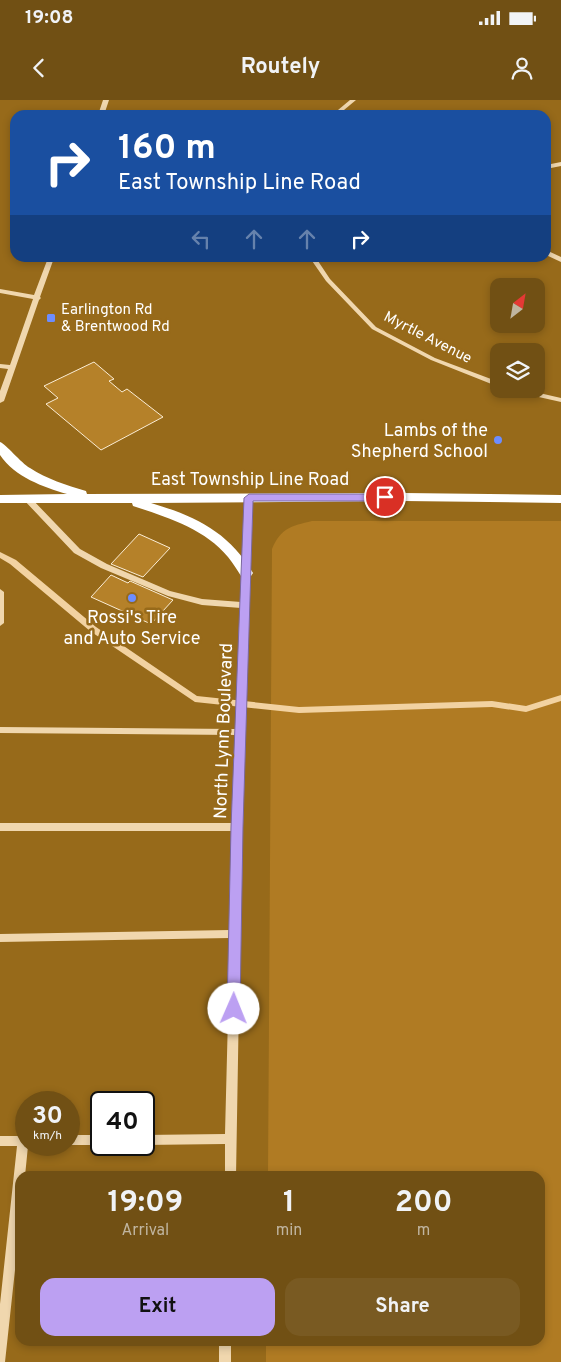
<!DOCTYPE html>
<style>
:root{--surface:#715014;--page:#795a22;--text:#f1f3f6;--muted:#c0b5a0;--accent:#bca0f2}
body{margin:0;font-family:Overpass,sans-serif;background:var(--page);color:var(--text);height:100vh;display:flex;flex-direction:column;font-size:19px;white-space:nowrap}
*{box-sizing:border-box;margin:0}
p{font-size:16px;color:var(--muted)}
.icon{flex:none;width:28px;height:28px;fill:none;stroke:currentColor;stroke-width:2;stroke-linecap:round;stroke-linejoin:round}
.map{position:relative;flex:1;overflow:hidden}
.drawer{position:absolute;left:15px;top:1071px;width:530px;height:175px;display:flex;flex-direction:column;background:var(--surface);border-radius:15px;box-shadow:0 2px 8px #0003}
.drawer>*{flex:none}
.hud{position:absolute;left:10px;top:10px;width:541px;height:152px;border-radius:15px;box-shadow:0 2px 8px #0003;background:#1a4fa0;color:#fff;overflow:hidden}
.needle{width:32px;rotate:31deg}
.controls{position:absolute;left:490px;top:178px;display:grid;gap:10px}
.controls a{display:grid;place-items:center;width:55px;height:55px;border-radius:10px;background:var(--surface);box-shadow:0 2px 8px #0003;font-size:25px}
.speed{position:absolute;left:15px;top:991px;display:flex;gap:10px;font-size:25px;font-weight:700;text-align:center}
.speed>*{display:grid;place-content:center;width:65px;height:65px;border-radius:50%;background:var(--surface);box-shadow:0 2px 8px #0003;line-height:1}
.speed small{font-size:12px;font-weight:400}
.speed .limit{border:2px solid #111;border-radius:8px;background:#fff;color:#111}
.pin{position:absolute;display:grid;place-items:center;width:42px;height:42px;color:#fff;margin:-21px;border:2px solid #fff;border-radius:50%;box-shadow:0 1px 5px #0007}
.me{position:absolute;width:55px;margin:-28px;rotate:1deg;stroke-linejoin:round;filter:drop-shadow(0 0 4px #0008)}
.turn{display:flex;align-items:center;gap:18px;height:105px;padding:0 25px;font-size:22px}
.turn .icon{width:65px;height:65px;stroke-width:2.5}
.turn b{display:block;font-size:35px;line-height:42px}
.lanes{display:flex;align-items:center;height:48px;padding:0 25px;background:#0003;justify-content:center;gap:25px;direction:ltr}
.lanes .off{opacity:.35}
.eta{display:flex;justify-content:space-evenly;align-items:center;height:85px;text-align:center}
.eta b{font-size:30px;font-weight:700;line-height:35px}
.button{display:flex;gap:10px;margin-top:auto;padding:10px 25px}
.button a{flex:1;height:58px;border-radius:15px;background:var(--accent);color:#111;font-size:20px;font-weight:700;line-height:58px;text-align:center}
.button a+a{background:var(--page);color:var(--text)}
.status{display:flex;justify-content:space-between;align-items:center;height:35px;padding:0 25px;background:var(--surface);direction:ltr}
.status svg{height:14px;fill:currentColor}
header{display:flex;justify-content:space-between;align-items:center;height:65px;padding:0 25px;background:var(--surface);font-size:22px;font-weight:700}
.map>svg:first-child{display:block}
</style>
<div class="status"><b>19:08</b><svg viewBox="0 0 49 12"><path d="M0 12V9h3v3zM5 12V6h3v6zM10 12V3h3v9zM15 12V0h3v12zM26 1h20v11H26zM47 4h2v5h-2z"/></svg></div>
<header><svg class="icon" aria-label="back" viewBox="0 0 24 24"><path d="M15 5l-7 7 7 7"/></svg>Routely<svg class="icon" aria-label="person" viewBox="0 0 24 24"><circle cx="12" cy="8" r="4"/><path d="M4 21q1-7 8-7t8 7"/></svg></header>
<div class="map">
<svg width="561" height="1262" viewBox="0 0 561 1262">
<rect width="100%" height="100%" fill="#976a1a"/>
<!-- green -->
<path fill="#b07b23" d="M312,421H561V1262H266V1241H540V1076H268L272,449C281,428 291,426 312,421Z"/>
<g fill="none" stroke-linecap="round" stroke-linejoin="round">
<!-- stream -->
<path fill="#f2d2a1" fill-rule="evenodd" d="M0,452L16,460L96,527L197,596L299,607L492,601L526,606L561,595V601L526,612L492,607L299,613L195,602L90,531L10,464L0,458Z"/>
</g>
<!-- building -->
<g fill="#b58129" stroke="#fbedd5">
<path d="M94,262L114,279L109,281L122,292L127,289L163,317L101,350L46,304L58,298L44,286Z"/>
<path d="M139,434L170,448L143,477L111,464Z"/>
<path d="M111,475L128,483L130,481L173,500L151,524L91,497Z"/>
</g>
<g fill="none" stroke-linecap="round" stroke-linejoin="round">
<!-- minor -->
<g fill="#f0d7ae" fill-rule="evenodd">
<path d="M103,0H109L104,15H98Z"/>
<path d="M350,0H356L338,15H332Z"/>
<path d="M561,62V66L546,69V65Z"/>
<path d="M546,150L561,157V162L546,155Z"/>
<path d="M48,158H54L40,197L41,198L39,200L4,301L0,303V291L8,269L0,268V264L10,265L33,199L0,193V189L34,195Z"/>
<path d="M310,158H316L330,179L376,227L435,258L499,282V287L431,260L372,229L326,181Z"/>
<path d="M511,289H522L561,298V302L512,291Z"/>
<path d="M249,395L253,398L242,727L236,1076H225V1044L144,1045H143L144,1035L225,1034L230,838L0,842V834L230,830L232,731H0V723H233L236,635L0,633V627L236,629L241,508L202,505L168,496L101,468L74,453L23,399L27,396L30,397L80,449L107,464L170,491L202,499L241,502L245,398Z"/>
<path d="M0,489L4,492V523L0,526Z"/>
<path d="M69,1035H101L102,1045H69Z"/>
<path d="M0,1036H26V1045H29L28,1046L25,1076H20V1124L5,1262H0V1204L17,1046H0Z"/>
<rect x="219" y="1241" width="12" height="21"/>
</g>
<!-- highway -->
<path fill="#fff" fill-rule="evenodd" d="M0,342C6,344 21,363 30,368C47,379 66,385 86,391L87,394L404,393L561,395V403L404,401L151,403C195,416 229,432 253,473L251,476H241C237,470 233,463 228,457C205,429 167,417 133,406L132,403H0V395L67,394C43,387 15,377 0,355Z"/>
</g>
<!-- route -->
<path fill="#bca0f2" stroke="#7a689d" d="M249,394H385L390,397L385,401H253L243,727L240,909L238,913L234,915L229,913L227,909L231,727L244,398Z"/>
<!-- markers -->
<g fill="#6d8dff" stroke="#976a1a" stroke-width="2">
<rect x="46" y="213" width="10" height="10" rx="2.5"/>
<circle cx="498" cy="340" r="5"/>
<circle cx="132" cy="498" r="5"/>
</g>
<g text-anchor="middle" stroke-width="5" stroke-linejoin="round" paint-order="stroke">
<!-- far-poi labels -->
<g font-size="15" fill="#fff" stroke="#976a1a" text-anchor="start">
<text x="61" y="214">Earlington Rd<tspan x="61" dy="17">&amp; Brentwood Rd</tspan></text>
</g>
<!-- far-street labels -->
<g font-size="15" fill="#fff" stroke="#976a1a">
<text transform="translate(428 237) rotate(27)" y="5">Myrtle Avenue</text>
</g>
<!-- poi labels -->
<g font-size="18" fill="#fff" stroke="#976a1a" text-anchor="end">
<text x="488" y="336">Lambs of the<tspan x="488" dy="21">Shepherd School</tspan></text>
<text x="132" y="523" text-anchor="middle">Rossi's Tire<tspan x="132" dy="21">and Auto Service</tspan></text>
</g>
<!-- street labels -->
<g font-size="18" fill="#fff" stroke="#976a1a">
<text x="250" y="385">East Township Line Road</text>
<text transform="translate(223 631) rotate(-88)" y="6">North Lynn Boulevard</text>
</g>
</g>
</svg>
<div class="controls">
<a><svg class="needle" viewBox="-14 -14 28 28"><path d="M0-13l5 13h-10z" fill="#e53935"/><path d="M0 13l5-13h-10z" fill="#c0b5a0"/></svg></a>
<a><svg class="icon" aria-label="layers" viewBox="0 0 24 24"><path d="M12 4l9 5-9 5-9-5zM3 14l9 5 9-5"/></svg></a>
</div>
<div class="speed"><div>30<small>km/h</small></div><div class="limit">40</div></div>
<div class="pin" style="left:385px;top:397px;background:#d93025"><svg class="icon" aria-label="arrive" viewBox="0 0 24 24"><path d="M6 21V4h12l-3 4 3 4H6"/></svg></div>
<svg class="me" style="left:234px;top:909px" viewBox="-20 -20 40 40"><circle r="19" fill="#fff"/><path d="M0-13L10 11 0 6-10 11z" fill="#bca0f2"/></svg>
<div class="hud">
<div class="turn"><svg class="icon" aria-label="right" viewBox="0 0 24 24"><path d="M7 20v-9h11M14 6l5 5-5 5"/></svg><div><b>160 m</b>East Township Line Road</div></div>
<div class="lanes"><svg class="icon off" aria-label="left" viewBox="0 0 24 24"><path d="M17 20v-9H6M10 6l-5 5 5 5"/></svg><svg class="icon off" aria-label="ahead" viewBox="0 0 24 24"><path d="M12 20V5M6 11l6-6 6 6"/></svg><svg class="icon off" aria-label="ahead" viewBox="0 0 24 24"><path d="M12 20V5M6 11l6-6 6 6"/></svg><svg class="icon" aria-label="right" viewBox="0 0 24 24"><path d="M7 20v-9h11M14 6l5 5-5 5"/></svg></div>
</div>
<section class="drawer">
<div class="eta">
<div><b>19:09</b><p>Arrival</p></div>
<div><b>1</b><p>min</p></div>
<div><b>200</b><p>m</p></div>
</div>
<div class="button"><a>Exit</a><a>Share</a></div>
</section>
</div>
